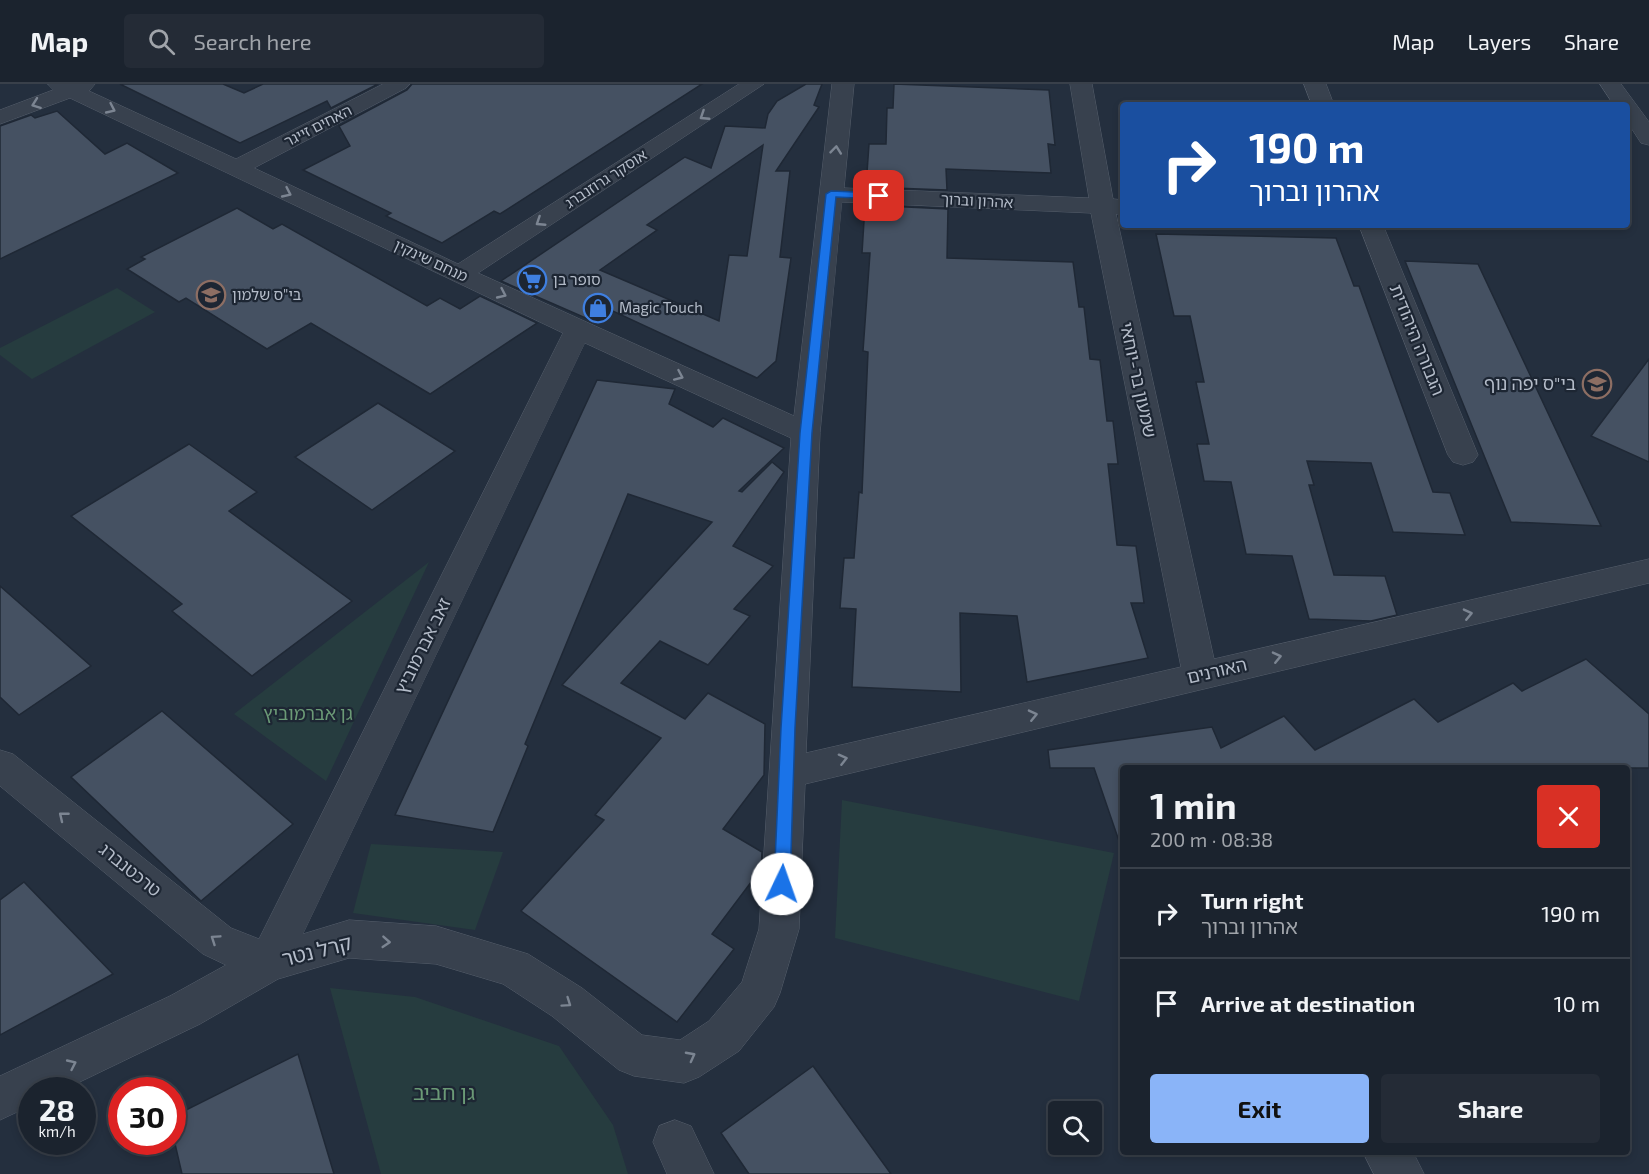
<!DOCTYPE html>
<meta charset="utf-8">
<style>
:root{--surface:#1b232e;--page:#242b36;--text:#f1f3f6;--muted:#a0a4aa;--line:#39404a;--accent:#8ab4f8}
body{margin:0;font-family:"Exo 2","Noto Sans Hebrew",sans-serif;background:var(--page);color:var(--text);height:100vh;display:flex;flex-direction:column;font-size:22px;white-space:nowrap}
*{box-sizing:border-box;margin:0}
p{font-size:20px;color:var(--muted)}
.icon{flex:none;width:33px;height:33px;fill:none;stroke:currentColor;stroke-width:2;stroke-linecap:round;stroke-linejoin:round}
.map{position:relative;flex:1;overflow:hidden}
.panel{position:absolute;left:1120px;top:681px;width:510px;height:390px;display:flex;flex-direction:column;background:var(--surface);border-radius:6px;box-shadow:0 3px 9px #0003,0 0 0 2px var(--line)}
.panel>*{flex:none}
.hud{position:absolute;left:1120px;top:18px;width:510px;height:126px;border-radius:6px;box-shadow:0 3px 9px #0003,0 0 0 2px var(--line);background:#1a4fa0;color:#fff;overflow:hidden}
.tools{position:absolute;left:1048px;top:1017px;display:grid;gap:12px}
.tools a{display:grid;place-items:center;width:54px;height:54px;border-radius:6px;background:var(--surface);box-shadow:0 3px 9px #0003,0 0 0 2px var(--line);font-size:30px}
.speed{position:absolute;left:18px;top:993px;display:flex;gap:12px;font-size:30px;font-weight:700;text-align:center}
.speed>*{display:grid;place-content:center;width:78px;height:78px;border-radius:50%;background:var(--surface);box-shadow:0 3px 9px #0003,0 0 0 2px var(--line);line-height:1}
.speed small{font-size:15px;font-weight:400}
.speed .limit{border:9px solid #d22;background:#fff;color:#111}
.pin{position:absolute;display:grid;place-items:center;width:51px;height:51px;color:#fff;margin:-26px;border-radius:12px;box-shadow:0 3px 9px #0006}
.me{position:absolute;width:66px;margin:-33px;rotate:3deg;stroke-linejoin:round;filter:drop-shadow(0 0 4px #0008)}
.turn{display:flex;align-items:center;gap:21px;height:126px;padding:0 30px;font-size:27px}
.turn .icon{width:78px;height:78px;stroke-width:2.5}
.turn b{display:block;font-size:42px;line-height:51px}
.round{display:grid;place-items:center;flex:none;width:63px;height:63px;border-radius:6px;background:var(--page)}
.head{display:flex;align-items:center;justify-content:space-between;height:102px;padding:0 30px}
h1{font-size:36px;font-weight:700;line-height:45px}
.primary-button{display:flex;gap:12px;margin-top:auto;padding:12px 30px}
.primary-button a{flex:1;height:69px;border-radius:6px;background:var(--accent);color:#111;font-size:24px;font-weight:700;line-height:69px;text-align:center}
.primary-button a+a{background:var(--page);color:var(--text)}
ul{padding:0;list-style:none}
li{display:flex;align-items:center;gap:18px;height:90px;padding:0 30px;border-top:2px solid var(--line)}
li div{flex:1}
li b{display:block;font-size:22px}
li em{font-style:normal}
header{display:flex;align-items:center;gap:36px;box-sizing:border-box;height:84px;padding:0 30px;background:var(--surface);border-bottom:2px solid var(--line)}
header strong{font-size:28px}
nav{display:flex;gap:33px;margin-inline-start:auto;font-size:21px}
.search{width:420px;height:54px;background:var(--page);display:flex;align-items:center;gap:15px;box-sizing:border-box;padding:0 21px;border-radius:6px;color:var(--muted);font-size:22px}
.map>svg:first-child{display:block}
</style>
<header>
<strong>Map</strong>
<div class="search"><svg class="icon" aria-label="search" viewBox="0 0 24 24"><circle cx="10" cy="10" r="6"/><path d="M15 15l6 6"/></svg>Search here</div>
<nav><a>Map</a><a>Layers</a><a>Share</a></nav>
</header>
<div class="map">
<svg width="1649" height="1090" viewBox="0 0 1649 1090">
<rect width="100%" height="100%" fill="#242f3e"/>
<!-- green -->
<g fill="#263c3f">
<path d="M117,204L155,228L32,295L0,271V264Z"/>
<path d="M429,478L326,697L234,630Z"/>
<path d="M842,716L1114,769L1079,917L835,854Z"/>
<path d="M371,760L503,768L475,846L353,829Z"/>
<path d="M330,904L415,913L559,962L613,1041L628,1090H381Z"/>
</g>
<!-- building -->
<g fill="#455162" stroke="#1f2835" stroke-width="1.5" fill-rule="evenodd">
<path d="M120,0H223L244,9L263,0H378L331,24L327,17L240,59Z"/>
<path d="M412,0H702L500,130L494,127L442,159L386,132L391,129L303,86L350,62L339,42L407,6Z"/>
<path d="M806,0H822L814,21L819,23L776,87H790L780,173L791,174L776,277L757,294L613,227L597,239L501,197L685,73L711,84L725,42L765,44L768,30L777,17ZM763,61L747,172L729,171L719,237L600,186L657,146L647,141Z"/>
<path d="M894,0L1049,6L1055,61L1048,60L1051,89L946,85L947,106L866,103L869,60H886L887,24H893Z"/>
<path d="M57,27L105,70L127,59L178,89L0,175V42L31,31L35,34Z"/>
<path d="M865,121L948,125L947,174L1073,178L1079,223H1084L1090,275L1100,276L1107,337H1113L1118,380H1108L1117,461L1136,462L1144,519H1131L1148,574L1027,598L1017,532L960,529L961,608L852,603L856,525L840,524L844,474H854L859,408L862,409L868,268L863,267L870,169H862Z"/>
<path d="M237,124L273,145L282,140L427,222L440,214L460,225L480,212L537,239L430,310L311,239L267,265L186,214L179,218L127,185L145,175L141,173Z"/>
<path d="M1156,150L1336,154L1354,202H1359L1433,408L1450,409L1465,451L1393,448L1371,379L1307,377L1314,401H1309L1334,491L1385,492L1397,531L1371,537L1309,535L1292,472L1246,470L1231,398L1204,397L1197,360H1209L1196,298H1204L1190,232H1174Z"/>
<path d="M1405,177L1478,180L1601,442L1511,438Z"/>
<path d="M1649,275V378L1591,352Z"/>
<path d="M597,296L675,305L669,320L713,343L723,334L784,364L739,407L742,408L772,378L784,388L733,462L773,482L734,525L750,532L708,581L660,557L621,599L685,635L708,609L765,640L764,691L723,745L762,768L761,785L712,850L734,865L677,938L521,827L604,736L595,731L661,654L562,601L712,438L628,410L525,660L528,662L493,748L395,731Z"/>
<path d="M378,319L455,367L372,426L295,373Z"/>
<path d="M189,360L257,408L229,427L352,517L252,592L172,527L182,520L71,432Z"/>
<path d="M0,502L91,582L19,631L0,613Z"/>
<path d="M1586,575L1649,630V684H1124V756L1119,757L1094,684H1050L1048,666L1212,643L1221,664L1284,632L1315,666L1414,615L1438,638L1513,599L1522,607Z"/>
<path d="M162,627L293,740L201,817L71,693Z"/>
<path d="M24,798L113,890L0,951V816Z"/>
<path d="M298,970L334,1090H182L172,1047V1033Z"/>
<path d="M813,982L891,1090H749L721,1049Z"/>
</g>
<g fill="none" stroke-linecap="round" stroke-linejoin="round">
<!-- minor casing -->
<g stroke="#565f6c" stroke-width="1">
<g id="minor">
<path d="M48,0H95L89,7L236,75L383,0H410L406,4L254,84L458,180L739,0H764L478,189L794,332L832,0H854L844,104L1089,114L1070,0H1092L1113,115L1124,116V130H1116L1214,575L1649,475V499L805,700L799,845L780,909L774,923L739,967L699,993L684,999L634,992L619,986L552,932L503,900L436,880L349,874L278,895L200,940L63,1006H32V1021L0,1036V992L170,912L226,881L203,870L0,702V666L13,670L231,844L259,855L563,249L70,14L0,40V26L53,6ZM842,118L1091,129L1181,583L806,669L820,349ZM585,259L791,354L759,845L742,898L709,937L680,956L642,951L582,904L528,870L436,842L349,836L303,850Z"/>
<path d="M1304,0H1326L1334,21H1312Z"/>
<path d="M1600,0H1621L1649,38V61L1641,59L1628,39V21H1614Z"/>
<path d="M1359,141H1383L1478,371L1473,378L1463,381L1453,378L1448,371Z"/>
<path d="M675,1036L691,1042L714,1090H667L653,1058L659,1042Z"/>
<path d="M1363,1068H1413L1424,1090H1374Z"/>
</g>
</g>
<!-- minor -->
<use href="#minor" fill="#38414e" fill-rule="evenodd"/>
</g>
<!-- one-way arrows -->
<defs><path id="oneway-chevron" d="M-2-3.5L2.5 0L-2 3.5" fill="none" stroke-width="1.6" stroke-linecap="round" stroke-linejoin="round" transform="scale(1.5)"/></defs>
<g stroke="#7c8592">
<use href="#oneway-chevron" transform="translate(36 20) rotate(160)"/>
<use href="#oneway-chevron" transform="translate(111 25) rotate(25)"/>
<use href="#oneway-chevron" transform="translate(704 32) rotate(147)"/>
<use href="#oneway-chevron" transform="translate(836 66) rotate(-84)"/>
<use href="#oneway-chevron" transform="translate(287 109) rotate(25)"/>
<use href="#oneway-chevron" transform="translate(540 138) rotate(147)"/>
<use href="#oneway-chevron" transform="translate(502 210) rotate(25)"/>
<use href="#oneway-chevron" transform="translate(679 292) rotate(24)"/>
<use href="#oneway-chevron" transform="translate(1468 530) rotate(-13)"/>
<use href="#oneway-chevron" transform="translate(1277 573) rotate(-13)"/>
<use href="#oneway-chevron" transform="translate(1033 631) rotate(-13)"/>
<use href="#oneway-chevron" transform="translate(843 675) rotate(-14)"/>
<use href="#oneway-chevron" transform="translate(63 732) rotate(-141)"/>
<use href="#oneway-chevron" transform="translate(215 855) rotate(-146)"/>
<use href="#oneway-chevron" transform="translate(386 858) rotate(4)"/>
<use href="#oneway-chevron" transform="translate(567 919) rotate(35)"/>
<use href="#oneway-chevron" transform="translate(691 972) rotate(-28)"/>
<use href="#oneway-chevron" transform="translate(72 980) rotate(-25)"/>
</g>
<!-- route -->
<path fill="#1a73e8" stroke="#114b97" stroke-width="1.5" d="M831,107L879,109L883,112L879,115L836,113L812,349L795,644L790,800L788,805L782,807L777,805L774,800L781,644L800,349L826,110Z"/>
<!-- icons -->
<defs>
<g id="supermarket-ring" transform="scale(1.5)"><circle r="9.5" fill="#1d2633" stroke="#3f7fe0" stroke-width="1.5"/><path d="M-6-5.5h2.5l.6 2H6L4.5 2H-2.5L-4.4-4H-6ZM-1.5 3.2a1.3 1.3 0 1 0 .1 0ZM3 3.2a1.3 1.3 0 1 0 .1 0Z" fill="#3f7fe0"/></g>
<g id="school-ring" transform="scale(1.5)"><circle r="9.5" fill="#1d2633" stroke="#8d6e63" stroke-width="1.5"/><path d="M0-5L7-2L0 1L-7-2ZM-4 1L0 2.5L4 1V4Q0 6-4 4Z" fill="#8d6e63"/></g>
<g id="shop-ring" transform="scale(1.5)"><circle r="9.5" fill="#1d2633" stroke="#3f7fe0" stroke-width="1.5"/><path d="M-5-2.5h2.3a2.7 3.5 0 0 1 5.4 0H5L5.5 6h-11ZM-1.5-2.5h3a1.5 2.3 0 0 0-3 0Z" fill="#3f7fe0"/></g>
</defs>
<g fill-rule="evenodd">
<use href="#supermarket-ring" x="532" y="196"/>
<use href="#school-ring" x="211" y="211"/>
<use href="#shop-ring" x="598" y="224"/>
<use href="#school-ring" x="1597" y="300"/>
</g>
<g text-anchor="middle" stroke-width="4.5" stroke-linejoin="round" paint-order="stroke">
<!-- far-street labels -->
<g font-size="15" fill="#b4bcc9" stroke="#1d2633">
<text transform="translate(318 42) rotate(-27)" y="5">האחים זייגר</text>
<text transform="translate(606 95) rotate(-33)" y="5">אוסקר גרוזנברג</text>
<text transform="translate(977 117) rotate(3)" y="5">אהרון וברוך</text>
<text transform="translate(431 177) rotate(25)" y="5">מנחם שינקין</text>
</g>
<!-- far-poi labels -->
<g font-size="15" fill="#b4bcc9" stroke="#1d2633" text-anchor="start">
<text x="553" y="201">סופר בן</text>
<text x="232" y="216">בי"ס שלמון</text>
<text x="619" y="229">Magic Touch</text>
</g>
<!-- street labels -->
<g font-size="18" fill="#b4bcc9" stroke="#1d2633">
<text transform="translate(1417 256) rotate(68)" y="6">הגבורה היהודית</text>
<text transform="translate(1138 296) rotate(78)" y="6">שמעון בר-יוחאי</text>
<text transform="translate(423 562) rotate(-64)" y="6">זאב אברמוביץ</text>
<text transform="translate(1217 587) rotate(-13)" y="6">האורנים</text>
<text transform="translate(130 786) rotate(39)" y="6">טרכטנברג</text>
</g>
<!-- poi labels -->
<g font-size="18" fill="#b4bcc9" stroke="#1d2633" text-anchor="end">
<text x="1576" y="306">בי"ס יפה נוף</text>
</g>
<!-- park labels -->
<g font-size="18" fill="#6b9a76" stroke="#1d2633">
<text x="308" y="636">גן אברמוביץ</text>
</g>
<!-- near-street labels -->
<g font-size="21" fill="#b4bcc9" stroke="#1d2633">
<text transform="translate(317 867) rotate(-14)" y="7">קרל נטר</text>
</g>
<!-- near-park labels -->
<g font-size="21" fill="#6b9a76" stroke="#1d2633">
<text x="444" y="1016">גן חביב</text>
</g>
</g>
</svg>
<div class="tools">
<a><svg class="icon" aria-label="search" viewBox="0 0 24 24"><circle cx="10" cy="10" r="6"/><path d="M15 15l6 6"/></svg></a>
</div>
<div class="speed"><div>28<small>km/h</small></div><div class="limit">30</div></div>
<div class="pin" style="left:879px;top:112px;background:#d93025"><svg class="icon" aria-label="arrive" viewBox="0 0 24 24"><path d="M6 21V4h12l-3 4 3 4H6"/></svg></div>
<svg class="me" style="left:782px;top:800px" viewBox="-20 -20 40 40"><circle r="19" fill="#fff"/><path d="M0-13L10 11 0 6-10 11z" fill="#1a73e8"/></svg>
<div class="hud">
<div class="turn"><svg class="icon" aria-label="right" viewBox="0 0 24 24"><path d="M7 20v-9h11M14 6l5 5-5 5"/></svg><div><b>190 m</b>אהרון וברוך</div></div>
</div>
<section class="panel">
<div class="head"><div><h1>1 min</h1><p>200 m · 08:38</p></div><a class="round" style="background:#d93025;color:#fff"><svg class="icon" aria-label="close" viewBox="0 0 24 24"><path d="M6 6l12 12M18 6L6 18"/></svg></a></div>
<ul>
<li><svg class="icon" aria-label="right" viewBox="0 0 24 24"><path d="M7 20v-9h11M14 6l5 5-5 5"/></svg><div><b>Turn right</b><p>אהרון וברוך</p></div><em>190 m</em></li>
<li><svg class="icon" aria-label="arrive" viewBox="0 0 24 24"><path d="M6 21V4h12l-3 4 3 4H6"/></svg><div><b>Arrive at destination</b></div><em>10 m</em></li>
</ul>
<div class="primary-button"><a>Exit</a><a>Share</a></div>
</section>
</div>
